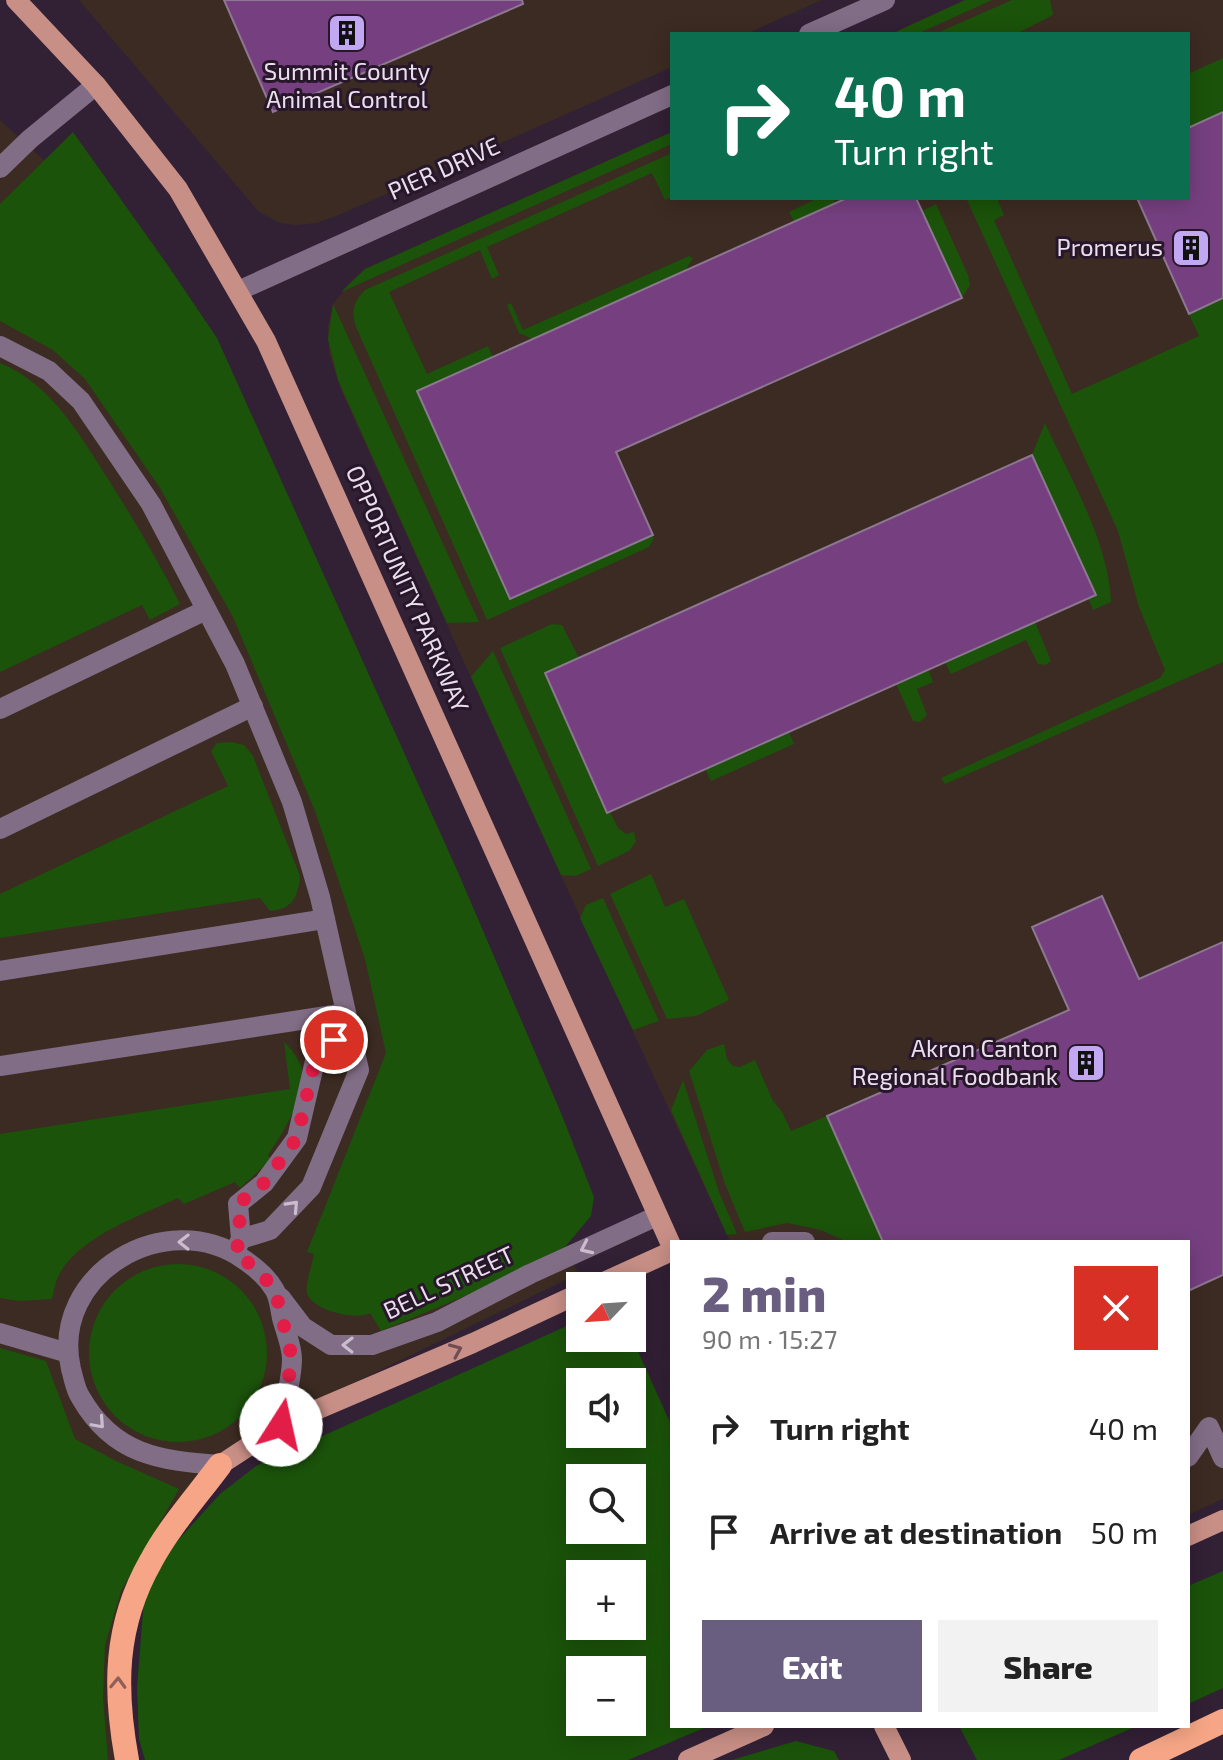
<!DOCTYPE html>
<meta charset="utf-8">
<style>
:root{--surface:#fff;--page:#f2f2f2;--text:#222;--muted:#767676;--accent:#6a5e80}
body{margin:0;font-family:"Exo 2",sans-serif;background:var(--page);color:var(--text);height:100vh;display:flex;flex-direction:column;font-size:30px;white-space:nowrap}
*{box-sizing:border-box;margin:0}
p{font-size:26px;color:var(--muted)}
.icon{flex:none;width:44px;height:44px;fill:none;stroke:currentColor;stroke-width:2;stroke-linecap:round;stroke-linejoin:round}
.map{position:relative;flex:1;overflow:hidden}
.panel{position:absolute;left:670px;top:1240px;width:520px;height:488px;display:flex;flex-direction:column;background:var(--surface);border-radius:0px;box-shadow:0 4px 20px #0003}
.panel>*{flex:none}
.banner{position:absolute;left:670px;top:32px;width:520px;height:168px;border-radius:0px;box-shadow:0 4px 20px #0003;background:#0b6e4f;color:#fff;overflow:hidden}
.needle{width:52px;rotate:245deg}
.controls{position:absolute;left:566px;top:1272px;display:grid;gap:16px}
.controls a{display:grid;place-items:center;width:80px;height:80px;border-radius:0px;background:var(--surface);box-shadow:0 4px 20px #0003;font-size:40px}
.pin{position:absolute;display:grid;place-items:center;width:68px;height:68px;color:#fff;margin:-34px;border:4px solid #fff;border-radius:50%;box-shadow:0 2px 8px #0007}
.me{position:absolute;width:88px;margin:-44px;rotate:10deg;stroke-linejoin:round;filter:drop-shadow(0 0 6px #0008)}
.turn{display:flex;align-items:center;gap:28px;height:168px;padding:0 32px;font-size:36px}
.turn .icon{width:104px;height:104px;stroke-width:2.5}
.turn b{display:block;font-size:56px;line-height:68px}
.round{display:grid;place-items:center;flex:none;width:84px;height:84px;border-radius:0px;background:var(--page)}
.head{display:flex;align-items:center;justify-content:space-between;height:136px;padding:0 32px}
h1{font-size:48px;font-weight:800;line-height:60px;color:var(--accent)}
.cta{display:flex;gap:16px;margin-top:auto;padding:16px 32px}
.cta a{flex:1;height:92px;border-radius:0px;background:var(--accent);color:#fff;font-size:32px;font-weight:800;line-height:92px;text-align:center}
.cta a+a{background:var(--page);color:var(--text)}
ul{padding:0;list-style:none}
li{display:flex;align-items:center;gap:24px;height:104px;padding:0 32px}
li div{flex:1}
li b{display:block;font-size:30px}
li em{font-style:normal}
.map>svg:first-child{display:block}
</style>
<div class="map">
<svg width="1223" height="1760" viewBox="0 0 1223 1760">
<rect width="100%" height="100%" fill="#322035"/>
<!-- industrial -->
<g fill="#3c2b22">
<path d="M79,0H822L746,34H672V67L339,215L317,223L295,225L280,223L259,212Z"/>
<path d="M965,0H1223V1499L1188,1515V1242H730L517,780L342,392L329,353L328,326L333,304L353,279L365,269L672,132V198H1188V34H890Z"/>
<path d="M0,120L105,216L221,386L578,1274L331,1394L232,1446L115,1628L119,1760H0Z"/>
</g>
<!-- green -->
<g fill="#1b530a" fill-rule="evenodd">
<path d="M965,0H992L917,34H898V31Z"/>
<path d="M1012,0H1050L1053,15L1016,34H935Z"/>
<path d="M1223,58V112L1188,128V74Z"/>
<path d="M73,132L169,267L217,338L457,870L561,1113L594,1197L591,1216L565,1247L482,1289L381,1331L370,1313C355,1321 312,1310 307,1293C305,1283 312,1265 314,1254L307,1252L386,1053L365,959L315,811L233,617L160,488L85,379L53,350L0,321V204Z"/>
<path d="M672,132V144L341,292L365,269Z"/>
<path d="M672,153V197L665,200L652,173L487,247L499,275L492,279L480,250L389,292L427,374L488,346L493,357L654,538L649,547L487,620L356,327C351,312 353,302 365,290Z"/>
<path d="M818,198H833L835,203L794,222L789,212Z"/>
<path d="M966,198H997L1004,215L994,220L1072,394L1199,336L1189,314L1223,298V662L945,784L941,778L1160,678L1165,670L1139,607L1118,531Z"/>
<path d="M936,204L968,275L970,285L962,298L922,211Z"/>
<path d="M689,256L693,258L685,271L532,339L519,333L507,305L511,303L523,330Z"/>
<path d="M333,304L479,622L447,623L338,380L328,339Z"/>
<path d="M0,363C52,384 81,437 110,482C135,522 159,562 180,604L150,620L142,605L0,672Z"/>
<path d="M1045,423C1070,477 1109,543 1111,602L1093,610L1088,598L1095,594L1032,455Z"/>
<path d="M1035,622L1051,661L1046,665L1038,664L1026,640L951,674L945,662Z"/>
<path d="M552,624L562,625L579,658L545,674L606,813L610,812L618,828L626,834L634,832L636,842L629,851L598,866L500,648Z"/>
<path d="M493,651L591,869L576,876L561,875L471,677Z"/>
<path d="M928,669L933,682L917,689L927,715L920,722L913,721L896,684Z"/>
<path d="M789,732L794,744L711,781L705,769Z"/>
<path d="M232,742L244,745L253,756L300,876C298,897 293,909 270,911L260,898L0,938V894L228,786L211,751L217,743Z"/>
<path d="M651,874L665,907L684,899L729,1000L696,1016L667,1019L610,894Z"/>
<path d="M603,898L659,1021L633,1030L580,918L586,905Z"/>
<path d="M284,1042C294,1051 304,1066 304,1080C302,1101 280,1138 268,1155L271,1160L240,1188L235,1182L184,1204L178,1198C141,1215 77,1238 59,1275C55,1282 54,1292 52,1299L19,1301L0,1298V1134L290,1089Z"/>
<path d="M724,1044L727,1059L733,1066L740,1067L755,1060L773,1101L782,1112L791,1131L827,1116L883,1242H847L821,1230L787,1223L745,1232L725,1184L689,1071L707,1050Z"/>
<path d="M683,1080L719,1192L737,1234L727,1235L671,1110Z"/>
<circle cx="178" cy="1353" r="89"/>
<path d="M580,1320V1338H632L672,1427V1726H709L628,1760H145L139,1739L137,1687L144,1599L172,1547L220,1494L256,1466ZM580,1382H632V1434H580ZM580,1478H632V1530H580ZM580,1574H632V1626H580ZM580,1670H632V1722H580Z"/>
<path d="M0,1348L46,1361L75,1439L116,1461L179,1489L121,1591L105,1645L103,1697L108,1760H0Z"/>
<path d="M1223,1571V1688L1188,1704V1586Z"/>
<path d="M959,1726H1137L1059,1760H977Z"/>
<path d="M796,1741L834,1751L839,1760H732Z"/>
</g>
<!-- building -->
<g fill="#764080" stroke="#8d7891" stroke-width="2">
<path d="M224,0H522L523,4L273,112Z"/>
<path d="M1223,112V298L1189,314L1137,198H1188V128Z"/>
<path d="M847,198H916L962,298L616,452L653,535L510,599L417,391Z"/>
<path d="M1032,455L1096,595L607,813L545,673Z"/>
<path d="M1102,896L1139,979L1223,942V1275L1188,1291V1242H883L827,1116L1069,1010L1032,927Z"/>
</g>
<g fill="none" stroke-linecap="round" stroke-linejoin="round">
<!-- minor -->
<g stroke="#826d86" stroke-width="20">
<path d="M809,34L885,0"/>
<path d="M0,168L30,139L96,85"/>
<path d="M238,291L672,95"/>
<path d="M0,346L49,371L81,401L151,504L235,664L292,802L320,897L359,1070L311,1187L270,1230L241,1239"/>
<path d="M0,709L206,610"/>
<path d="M0,829L253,706"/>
<path d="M0,971L325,919"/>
<path d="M0,1066L346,1013"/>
<path d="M772,1242H805"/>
<path d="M236,1249L241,1239L238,1204L264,1183L297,1138L318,1048L350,1033"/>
<path d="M281,1298L303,1327L331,1345H372L437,1322L530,1274L657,1216"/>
<path d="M0,1333L68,1353"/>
<path d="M1188,1457L1209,1427L1223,1458"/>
<path d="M220,1465C159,1461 113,1454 81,1398C75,1389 74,1379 71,1369C49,1273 167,1206 243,1259C255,1267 267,1277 274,1289C279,1296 280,1309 282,1318C285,1330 292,1346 292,1359C292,1380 284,1404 281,1425"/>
</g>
<!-- major -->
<g stroke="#c88f86" stroke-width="20">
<path d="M16,0L96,85L178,189L266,341L672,1247"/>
<path d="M595,1286L672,1251"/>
<path d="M220,1465L281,1425L473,1343L580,1293"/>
<path d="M1188,1536L1223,1520"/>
<path d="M884,1726L901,1760"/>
<path d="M688,1760L764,1726"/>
</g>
<!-- highway -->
<g stroke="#f6a686" stroke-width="24">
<path d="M127,1760C114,1689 114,1626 151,1561C169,1527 197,1496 220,1465"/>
<path d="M1141,1760L1223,1721"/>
</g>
</g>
<!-- one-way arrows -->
<defs><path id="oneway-chevron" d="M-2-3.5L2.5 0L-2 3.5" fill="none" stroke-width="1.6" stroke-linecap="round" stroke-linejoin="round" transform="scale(2)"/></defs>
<g stroke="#cbbdcd">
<use href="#oneway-chevron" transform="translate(293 1206) rotate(-47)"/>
<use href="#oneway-chevron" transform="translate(184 1242) rotate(-179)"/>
<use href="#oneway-chevron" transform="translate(586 1248) rotate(155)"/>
<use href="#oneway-chevron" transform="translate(348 1345) rotate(-179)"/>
<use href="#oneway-chevron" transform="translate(99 1423) rotate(48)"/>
</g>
<use stroke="#704d54" href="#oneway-chevron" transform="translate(456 1350) rotate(-23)"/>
<use stroke="#8f5e58" href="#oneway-chevron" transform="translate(118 1683) rotate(-88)"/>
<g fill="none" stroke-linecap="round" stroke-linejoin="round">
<!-- route -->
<path stroke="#e11d48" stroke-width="14" stroke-dasharray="0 25.2" d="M281,1425L292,1358L275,1290L257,1269L234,1253L241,1239L238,1204L264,1183L297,1138L318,1048L334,1040"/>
</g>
<!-- icons -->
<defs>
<g id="building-square" transform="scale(2)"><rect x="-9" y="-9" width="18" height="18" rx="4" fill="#c2a7f2" stroke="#28172b"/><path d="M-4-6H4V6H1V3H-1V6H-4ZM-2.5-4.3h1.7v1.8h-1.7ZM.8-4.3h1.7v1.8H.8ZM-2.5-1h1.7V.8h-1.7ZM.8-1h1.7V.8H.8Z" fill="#111"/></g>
</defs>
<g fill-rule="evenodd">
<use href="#building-square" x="347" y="33"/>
<use href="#building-square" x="1191" y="248"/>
<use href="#building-square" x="1086" y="1063"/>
</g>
<g text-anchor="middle" stroke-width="6" stroke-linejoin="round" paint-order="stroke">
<!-- poi labels -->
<g font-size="24" fill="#eadfec" stroke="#28172b" text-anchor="end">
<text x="347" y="80" text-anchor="middle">Summit County<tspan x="347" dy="28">Animal Control</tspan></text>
<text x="1163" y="256">Promerus</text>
<text x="1058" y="1057">Akron Canton<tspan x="1058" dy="28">Regional Foodbank</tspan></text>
</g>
<!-- street labels -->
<g font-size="24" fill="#eadfec" stroke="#28172b">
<text transform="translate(444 169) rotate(-24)" y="8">PIER DRIVE</text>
<text transform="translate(407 589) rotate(66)" y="8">OPPORTUNITY PARKWAY</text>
<text transform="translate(449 1283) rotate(-25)" y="8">BELL STREET</text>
</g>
</g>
</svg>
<div class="controls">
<a><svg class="needle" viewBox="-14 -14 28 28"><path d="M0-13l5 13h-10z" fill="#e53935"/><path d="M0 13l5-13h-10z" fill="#767676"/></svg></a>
<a><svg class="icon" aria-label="sound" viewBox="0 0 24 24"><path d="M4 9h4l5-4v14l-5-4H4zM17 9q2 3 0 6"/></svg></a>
<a><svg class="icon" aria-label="search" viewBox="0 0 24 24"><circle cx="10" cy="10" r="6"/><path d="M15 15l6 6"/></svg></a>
<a>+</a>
<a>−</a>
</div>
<div class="pin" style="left:334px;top:1040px;background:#d93025"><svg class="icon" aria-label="arrive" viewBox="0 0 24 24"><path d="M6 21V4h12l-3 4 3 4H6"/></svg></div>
<svg class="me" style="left:281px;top:1425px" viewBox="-20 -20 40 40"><circle r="19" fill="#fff"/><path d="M0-13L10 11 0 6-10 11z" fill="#e11d48"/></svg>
<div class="banner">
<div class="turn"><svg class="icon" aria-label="right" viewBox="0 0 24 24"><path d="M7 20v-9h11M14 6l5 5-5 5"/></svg><div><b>40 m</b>Turn right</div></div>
</div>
<section class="panel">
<div class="head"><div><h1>2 min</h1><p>90 m · 15:27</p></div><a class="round" style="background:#d93025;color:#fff"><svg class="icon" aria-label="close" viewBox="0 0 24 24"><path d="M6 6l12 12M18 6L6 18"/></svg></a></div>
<ul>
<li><svg class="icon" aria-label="right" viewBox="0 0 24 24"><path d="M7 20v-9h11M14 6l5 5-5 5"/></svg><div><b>Turn right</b></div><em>40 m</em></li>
<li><svg class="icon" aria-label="arrive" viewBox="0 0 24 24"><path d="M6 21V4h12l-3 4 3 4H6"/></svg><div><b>Arrive at destination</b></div><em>50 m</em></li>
</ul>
<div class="cta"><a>Exit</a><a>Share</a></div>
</section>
</div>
